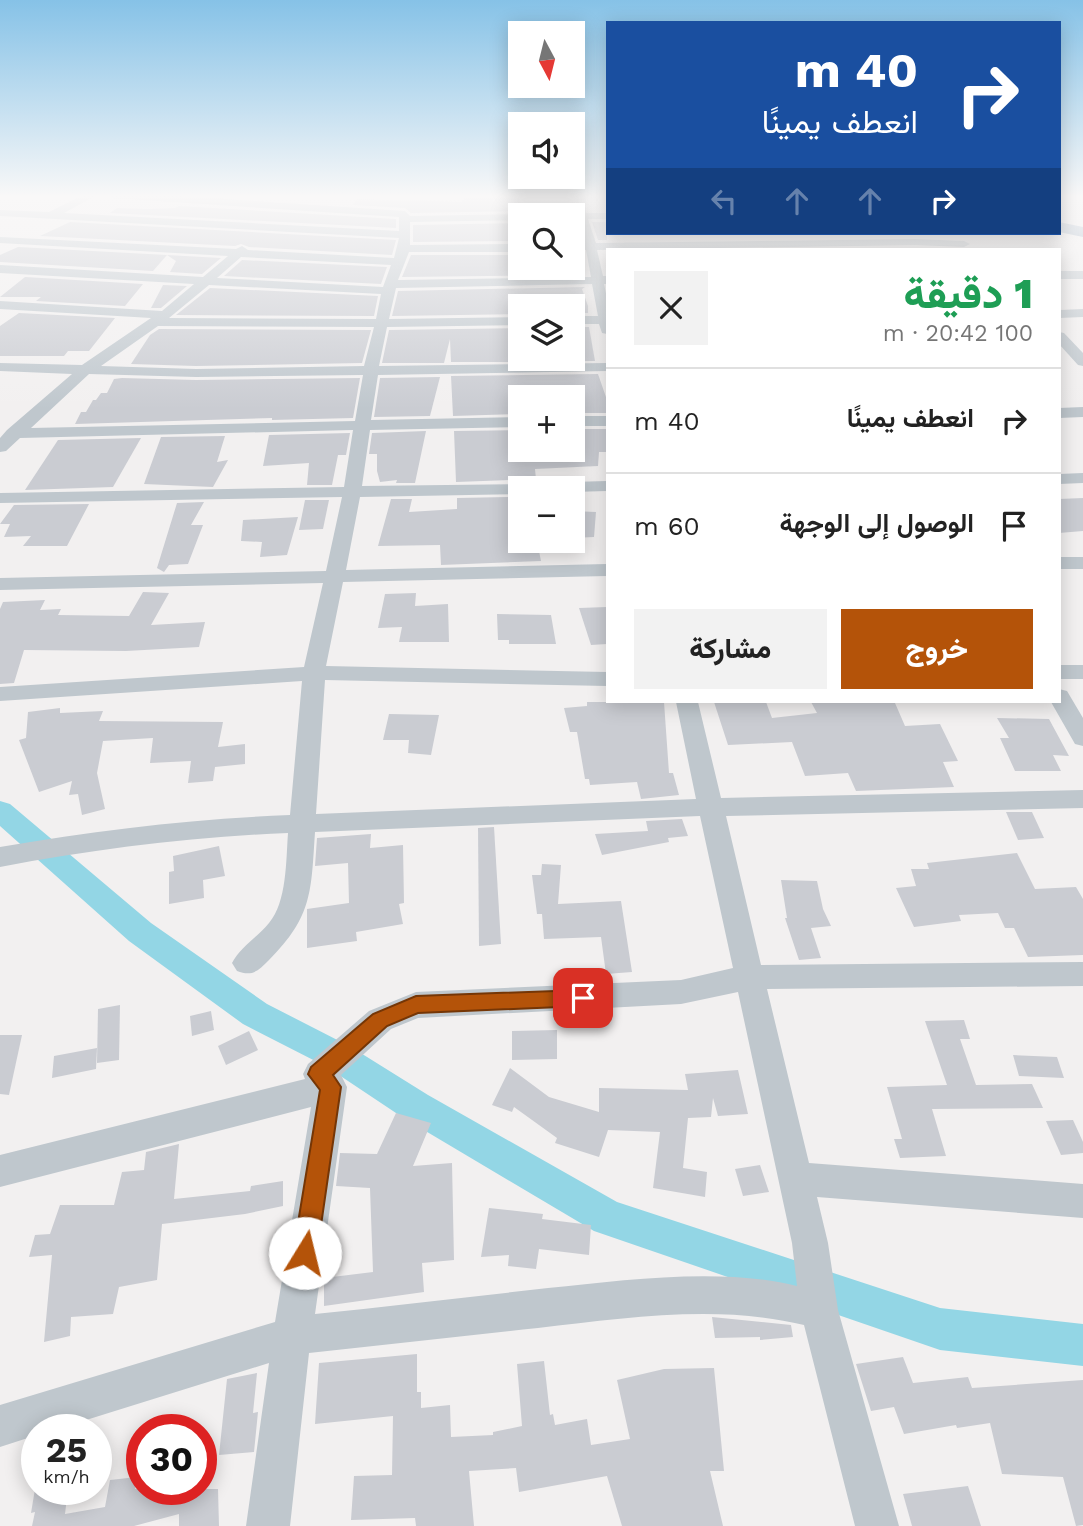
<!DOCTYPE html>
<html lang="ar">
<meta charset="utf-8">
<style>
:root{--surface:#fff;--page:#f2f2f2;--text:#222;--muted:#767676;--line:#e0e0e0;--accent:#b45309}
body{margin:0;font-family:"Work Sans",Vazirmatn,sans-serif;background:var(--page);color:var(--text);direction:rtl;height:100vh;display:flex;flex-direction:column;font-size:26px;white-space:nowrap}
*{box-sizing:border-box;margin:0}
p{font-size:23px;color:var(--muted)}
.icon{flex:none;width:38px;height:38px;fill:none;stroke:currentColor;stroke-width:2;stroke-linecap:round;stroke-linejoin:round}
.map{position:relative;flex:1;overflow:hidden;direction:ltr}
.side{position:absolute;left:606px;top:248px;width:455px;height:455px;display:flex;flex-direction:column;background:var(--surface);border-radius:0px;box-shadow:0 4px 18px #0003;direction:rtl}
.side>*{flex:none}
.top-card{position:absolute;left:606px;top:21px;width:455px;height:214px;border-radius:0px;box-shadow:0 4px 18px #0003;direction:rtl;background:#1a4fa0;color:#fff;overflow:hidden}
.needle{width:46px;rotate:173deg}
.buttons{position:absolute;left:508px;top:21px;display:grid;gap:14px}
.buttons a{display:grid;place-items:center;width:77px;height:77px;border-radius:0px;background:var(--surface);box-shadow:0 4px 18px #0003;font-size:35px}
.speed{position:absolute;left:21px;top:1414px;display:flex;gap:14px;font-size:35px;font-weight:700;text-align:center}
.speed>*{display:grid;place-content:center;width:91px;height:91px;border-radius:50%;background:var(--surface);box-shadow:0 4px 18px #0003;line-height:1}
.speed small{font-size:18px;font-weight:400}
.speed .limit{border:10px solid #d22;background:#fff;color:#111}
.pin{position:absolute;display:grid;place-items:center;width:60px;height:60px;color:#fff;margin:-30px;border-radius:14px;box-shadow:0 4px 10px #0006}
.me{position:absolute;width:77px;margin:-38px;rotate:9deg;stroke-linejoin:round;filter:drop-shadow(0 0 5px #0008)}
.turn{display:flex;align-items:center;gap:24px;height:147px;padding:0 28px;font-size:32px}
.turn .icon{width:91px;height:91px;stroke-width:2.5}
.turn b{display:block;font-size:49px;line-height:60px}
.lanes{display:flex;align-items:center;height:66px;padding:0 28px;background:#0003;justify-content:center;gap:35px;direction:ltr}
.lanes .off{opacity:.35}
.round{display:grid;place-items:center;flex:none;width:74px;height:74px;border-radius:0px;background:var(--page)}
.overview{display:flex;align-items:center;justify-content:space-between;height:119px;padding:0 28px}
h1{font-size:42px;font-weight:800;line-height:52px;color:#1e9e55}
.button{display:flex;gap:14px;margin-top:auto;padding:14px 28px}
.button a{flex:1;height:80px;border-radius:0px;background:var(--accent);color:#fff;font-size:28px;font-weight:800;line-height:80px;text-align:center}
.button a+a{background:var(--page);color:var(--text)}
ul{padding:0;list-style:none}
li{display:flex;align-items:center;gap:21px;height:105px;padding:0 28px;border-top:2px solid var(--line)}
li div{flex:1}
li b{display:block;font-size:26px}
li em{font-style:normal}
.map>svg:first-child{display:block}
</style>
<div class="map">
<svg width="1083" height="1526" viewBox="0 0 1083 1526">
<rect width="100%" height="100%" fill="#f2f0f0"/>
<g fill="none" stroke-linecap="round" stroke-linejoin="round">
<!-- canal -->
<path fill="#93d6e5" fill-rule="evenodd" d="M0,801L10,804L151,923L267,1004L351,1047L428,1095L617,1202L940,1308L1083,1324V1366L940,1350L594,1231L402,1117L327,1067L243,1024L129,941L0,826Z"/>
</g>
<!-- building -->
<g fill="#caccd2">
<path d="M520,196V211L411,213L405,208L353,205L357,199L462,202L465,197Z"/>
<path d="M179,206L396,219V228L110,213L117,208L149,209L175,208Z"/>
<path d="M70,222L396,240L392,255L249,247L241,244L235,246L40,236Z"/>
<path d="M592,222H607V240H598Z"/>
<path d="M520,223V241L413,242V225Z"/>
<path d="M18,247L167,255L153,271L0,262V255Z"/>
<path d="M167,255L221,258L202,274L170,272L176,261Z"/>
<path d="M411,255H520V268H582L583,275L402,277Z"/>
<path d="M242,260L387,267L381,284L224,276Z"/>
<path d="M25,277L143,284L125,306L36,301L41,297H0Z"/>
<path d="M163,285L187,286L161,308H151Z"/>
<path d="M585,287L582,289L588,306V313H572V306H520V314L392,316L398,291Z"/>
<path d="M210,288L378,296L374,316L176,315Z"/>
<path d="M19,313L115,318L89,351H68L64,356H0V326Z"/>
<path d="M572,327H589L595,361H572Z"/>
<path d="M520,328V362H451L450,339L444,363H382L389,330Z"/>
<path d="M159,329L371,330L362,363L196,366L131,364L150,335Z"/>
<path d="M598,374L607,400V413H572V397H520V414L453,416L451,376Z"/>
<path d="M440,377L430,416L374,417L380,378Z"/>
<path d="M122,378L196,380L360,378L353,418L272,420V418L75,424L81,412H86L93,400H96L101,393H107L114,379Z"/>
<path d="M572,429H607V452H599L598,466L535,469L536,479L456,482L454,431L520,430V450H572Z"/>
<path d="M426,431L415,483H396L397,480L380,482L377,471V454H369L372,433Z"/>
<path d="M350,433L346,455H338L332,485H307L309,463L263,466L269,435Z"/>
<path d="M225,436L217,462L228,460L213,487L144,484L161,437Z"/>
<path d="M141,438L113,487L25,490L58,440Z"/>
<path d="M508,497L513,528L520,527V541H537L541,561L441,565L440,545L378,546L391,499H412L409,512L457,509V498Z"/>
<path d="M1083,498V531L1059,533V499Z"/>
<path d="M305,500H329L323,529L299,530Z"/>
<path d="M204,502L191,525H203L188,564L169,565L164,572L157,568L177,503Z"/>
<path d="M89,504L67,546H23L31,536L4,537L10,524H0L14,505Z"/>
<path d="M572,511L596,512L594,537L572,538Z"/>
<path d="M298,517L287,555L260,557L262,542L241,541L243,520Z"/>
<path d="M143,592L169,593L151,625L205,622L199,647L126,651L24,650L14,683L0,684V609L3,602L45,600L40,610L61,609L58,615L129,616Z"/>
<path d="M416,593L415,606L448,604L449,642H399L402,627L378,628L385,594Z"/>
<path d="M607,607V644L591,645L579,608Z"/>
<path d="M497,614L551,615L556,644H509V640H498Z"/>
<path d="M587,702H664L669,773H673L679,795L641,799L637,782L590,785L589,779H585L577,732H570L564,708L587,706Z"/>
<path d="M714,702H766L772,718L817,713L811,702L895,703L905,726L940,724L958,761L943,762L954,787L856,791L848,773L805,776L792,742L728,745Z"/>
<path d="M60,708V713L103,711L99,721L223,722L218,747L245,744V764L215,767L213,781L188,783L191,761L150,763L153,738L103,741L97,773L105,809L82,815L78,794L69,795L72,781L39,792L19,740L26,738L28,712Z"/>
<path d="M389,714L439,715L431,755L408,753L409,740H383Z"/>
<path d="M997,718L1049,719L1069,756L1053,755L1061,771H1015L1000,738H1009Z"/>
<path d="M1006,812H1032L1044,838L1018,840Z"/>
<path d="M682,819L688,836L668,838L669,842L602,855L595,834L648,831L646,821Z"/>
<path d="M494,827L501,944L479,946L478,828Z"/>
<path d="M371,834L370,848L403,845L404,903L399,904L403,924L356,932L357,941L307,948V909L349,903L348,863L315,866L317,838Z"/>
<path d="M219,846L225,876L203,880L204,898L169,904V872L174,871L173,856Z"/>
<path d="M1017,853L1035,889L1076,887L1083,899V955L1028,957L1014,928H1005L998,913L959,915L961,921L914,927L896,888L916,886L911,869H929L927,863Z"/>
<path d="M542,864L561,865L558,904L621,901L632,972L606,974L601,937L544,939L542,914H537L532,875H541Z"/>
<path d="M781,880L817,881L823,909L831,926L811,928L821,958L799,960L785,918H787Z"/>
<path d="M120,1005L119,1060L97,1063L98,1009Z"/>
<path d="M211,1011L214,1030L192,1036L190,1016Z"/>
<path d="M964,1020L970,1039H960L976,1085L1032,1084L1043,1108L932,1109L946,1156L900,1158L894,1139H902L887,1087L947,1085L925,1021Z"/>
<path d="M557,1030V1059L512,1060V1031Z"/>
<path d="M249,1031L258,1050L226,1065L218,1046Z"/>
<path d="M0,1035H22L9,1095L0,1094Z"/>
<path d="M97,1048L96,1069L52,1078L54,1056Z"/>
<path d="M1013,1055L1057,1057L1064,1078L1019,1076Z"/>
<path d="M510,1068L549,1097L599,1112V1088L688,1090L685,1074L738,1070L748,1114L718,1116L713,1098L711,1117L688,1118L683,1168L707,1172L705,1197L653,1188L660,1132L608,1130L599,1157L555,1143L557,1138L514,1107L512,1112L492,1105Z"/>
<path d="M396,1113L431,1123L413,1166L452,1163L454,1260L422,1263L424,1292L324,1306V1278L373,1272L370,1188L336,1186L340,1153L377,1154Z"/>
<path d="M1073,1120L1083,1142V1153L1061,1155L1046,1121Z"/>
<path d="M179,1144L174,1199L250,1191L251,1186L283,1181V1206L245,1214L162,1224L157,1280L119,1287L113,1314L71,1317L70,1336L44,1342L52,1255L29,1257L35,1235L50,1234L60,1205H114L122,1172L144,1170L146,1152Z"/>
<path d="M760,1165L769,1192L743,1196L735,1169Z"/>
<path d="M489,1208L543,1214L542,1219L591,1225L589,1255L539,1249L536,1269L508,1266L509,1255L481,1257Z"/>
<path d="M712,1317L791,1325L793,1337L760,1340V1337L715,1338Z"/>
<path d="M417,1354V1392H421V1408L450,1405L451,1437L493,1435V1432L522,1426L517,1364L544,1361L550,1415L553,1414L555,1425L587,1419L591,1445L630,1439L617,1380L664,1369L714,1368L724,1471H710L723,1526H622L607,1476L519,1492L516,1468L469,1471L474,1526H416L415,1518L351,1520L354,1476L392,1475L393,1416L315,1424L319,1363Z"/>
<path d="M903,1357L913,1383L968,1377L972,1388L1083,1380V1525L1076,1526L1063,1477L1002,1474L990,1423L957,1428L956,1425L904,1434L894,1407L871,1411L856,1364Z"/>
<path d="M257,1373L253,1413L258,1412L254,1452L219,1455L227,1379Z"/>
<path d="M137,1477L135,1489H218L219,1526H179V1514L134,1526H32L35,1512L31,1513L35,1489H68L65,1514L105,1507L110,1480Z"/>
<path d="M968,1486L981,1526H912L903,1494Z"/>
</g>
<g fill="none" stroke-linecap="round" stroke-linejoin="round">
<!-- street -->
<g fill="#bfc7cd" fill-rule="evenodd">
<path d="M83,195H97L64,213L399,231V217L112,198L107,195H165L405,211L410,216L520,214L524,215H520V220L410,222V245L520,244V252H409L398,280L591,277L586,250H572V243H584L577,219L567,215L576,213V195H586V213H607V219H588L596,243L915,239L964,241L970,244L964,247L915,245L597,250L603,276H607V284H604L607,298V334L602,333L599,324H572V316H598L592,284L396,288L389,319L520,317V325L387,327L379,366L607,363V371L378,375L371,420L520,417V427L370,430L362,486L520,484L527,487L535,483L607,481V491L572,492V488H520V494L360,497L346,570L607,564V576L343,582L326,666L607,672V686L325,680L316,814L696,799L676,702H698L721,798L1083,790V808L726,816L761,965L1083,962V986L767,989L809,1163L1083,1184V1218L817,1197L828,1243L838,1310L899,1526H855L804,1325C718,1304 625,1318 538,1328C462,1336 386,1345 309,1353L290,1526H246L269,1363L54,1430H37V1435L0,1447V1405L275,1322L311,1107L0,1187V1155L305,1079L303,1074L308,1064L369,1011L416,992L681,980L733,968L700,816L315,832C311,891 313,916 269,960C258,971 252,977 237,971L232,963C241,946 258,937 269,923C287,902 286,860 288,833C191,837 96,849 0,867V847C97,830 192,819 290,815L302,681L0,701V687L304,667L323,583L0,590V578L326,571L342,497L0,503V493L344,487L353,430L20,438L6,451L0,452V438L7,430L72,374L0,371V363L82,365L151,318L0,309V301L162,311L194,284L0,273V265L203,277L228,256L0,243V237L236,249L242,246L248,250L394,258L399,238L0,216V210L49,212ZM241,257L391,265L383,287L217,278ZM209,285L381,294L376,319L169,318ZM158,326L374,327L364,366L196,369L101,366ZM89,374L196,377L363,375L355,421L31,428ZM738,992L792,1243L797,1286C721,1267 625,1280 548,1288C470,1297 392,1306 315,1314L347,1087L341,1075L391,1029L418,1018L681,1004Z"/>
<rect x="1059" y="271" width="24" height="8"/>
<path d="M1083,309V317L1059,318V310Z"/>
<path d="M1059,332L1064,333L1083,353V366L1078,365L1059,344Z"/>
<path d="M1083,407V417L1059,418V408Z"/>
<rect x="572" y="416" width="35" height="10"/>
<path d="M1083,473V483L1059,484V474Z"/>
<rect x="1059" y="557" width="24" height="12"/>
<rect x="1059" y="665" width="24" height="14"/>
<path d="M1059,689L1067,691L1083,718V746L1075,744L1051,702H1059Z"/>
</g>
<!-- highway -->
<path fill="#8ca3ba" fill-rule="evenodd" d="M1059,222L1083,227V237L1059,232Z"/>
</g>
<!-- sky -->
<linearGradient id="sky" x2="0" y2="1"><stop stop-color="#86c2e7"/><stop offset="0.48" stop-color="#f9f8f8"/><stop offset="1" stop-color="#f9f8f8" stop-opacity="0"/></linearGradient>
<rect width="1083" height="409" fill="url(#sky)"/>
<!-- route -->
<path fill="#b45309" stroke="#753606" stroke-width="2" d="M583,990L590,992L593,998L590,1004L583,1006L418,1013L387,1026L333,1075L341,1087L317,1253L313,1261L305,1265L296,1261L293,1253L320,1090L308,1074L311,1067L373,1014L416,996Z"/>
</svg>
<div class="buttons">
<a><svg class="needle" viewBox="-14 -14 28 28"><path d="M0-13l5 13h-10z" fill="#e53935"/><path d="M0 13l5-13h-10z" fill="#767676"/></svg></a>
<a><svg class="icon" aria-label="sound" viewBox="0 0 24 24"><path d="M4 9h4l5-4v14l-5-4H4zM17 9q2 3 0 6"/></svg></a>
<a><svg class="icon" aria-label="search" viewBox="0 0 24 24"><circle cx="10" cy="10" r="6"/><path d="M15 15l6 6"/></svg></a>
<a><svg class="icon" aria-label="layers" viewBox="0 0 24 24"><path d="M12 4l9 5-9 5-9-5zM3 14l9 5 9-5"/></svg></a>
<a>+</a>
<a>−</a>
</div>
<div class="speed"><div>25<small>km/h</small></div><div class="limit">30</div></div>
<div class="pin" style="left:583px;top:998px;background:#d93025"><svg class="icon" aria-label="arrive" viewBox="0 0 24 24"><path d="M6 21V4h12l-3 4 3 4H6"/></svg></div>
<svg class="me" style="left:305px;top:1253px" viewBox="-20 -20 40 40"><circle r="19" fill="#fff"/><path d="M0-13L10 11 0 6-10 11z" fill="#b45309"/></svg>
<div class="top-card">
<div class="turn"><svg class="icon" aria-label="right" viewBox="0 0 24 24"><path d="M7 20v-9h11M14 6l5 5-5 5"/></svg><div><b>40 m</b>انعطف يمينًا</div></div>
<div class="lanes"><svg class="icon off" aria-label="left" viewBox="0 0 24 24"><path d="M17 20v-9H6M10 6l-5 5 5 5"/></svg><svg class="icon off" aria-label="ahead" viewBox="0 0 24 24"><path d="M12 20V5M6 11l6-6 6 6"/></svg><svg class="icon off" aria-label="ahead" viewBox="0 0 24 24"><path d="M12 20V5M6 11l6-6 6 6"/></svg><svg class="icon" aria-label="right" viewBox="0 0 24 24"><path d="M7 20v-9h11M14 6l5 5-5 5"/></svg></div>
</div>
<section class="side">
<div class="overview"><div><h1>1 دقيقة</h1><p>100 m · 20:42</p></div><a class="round"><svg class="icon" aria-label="close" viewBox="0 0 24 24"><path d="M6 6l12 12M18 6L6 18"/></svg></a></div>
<ul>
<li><svg class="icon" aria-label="right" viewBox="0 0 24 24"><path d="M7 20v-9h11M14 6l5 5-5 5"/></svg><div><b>انعطف يمينًا</b></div><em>40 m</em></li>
<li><svg class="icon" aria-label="arrive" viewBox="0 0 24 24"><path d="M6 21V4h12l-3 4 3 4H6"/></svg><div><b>الوصول إلى الوجهة</b></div><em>60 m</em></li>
</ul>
<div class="button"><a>خروج</a><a>مشاركة</a></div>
</section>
</div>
